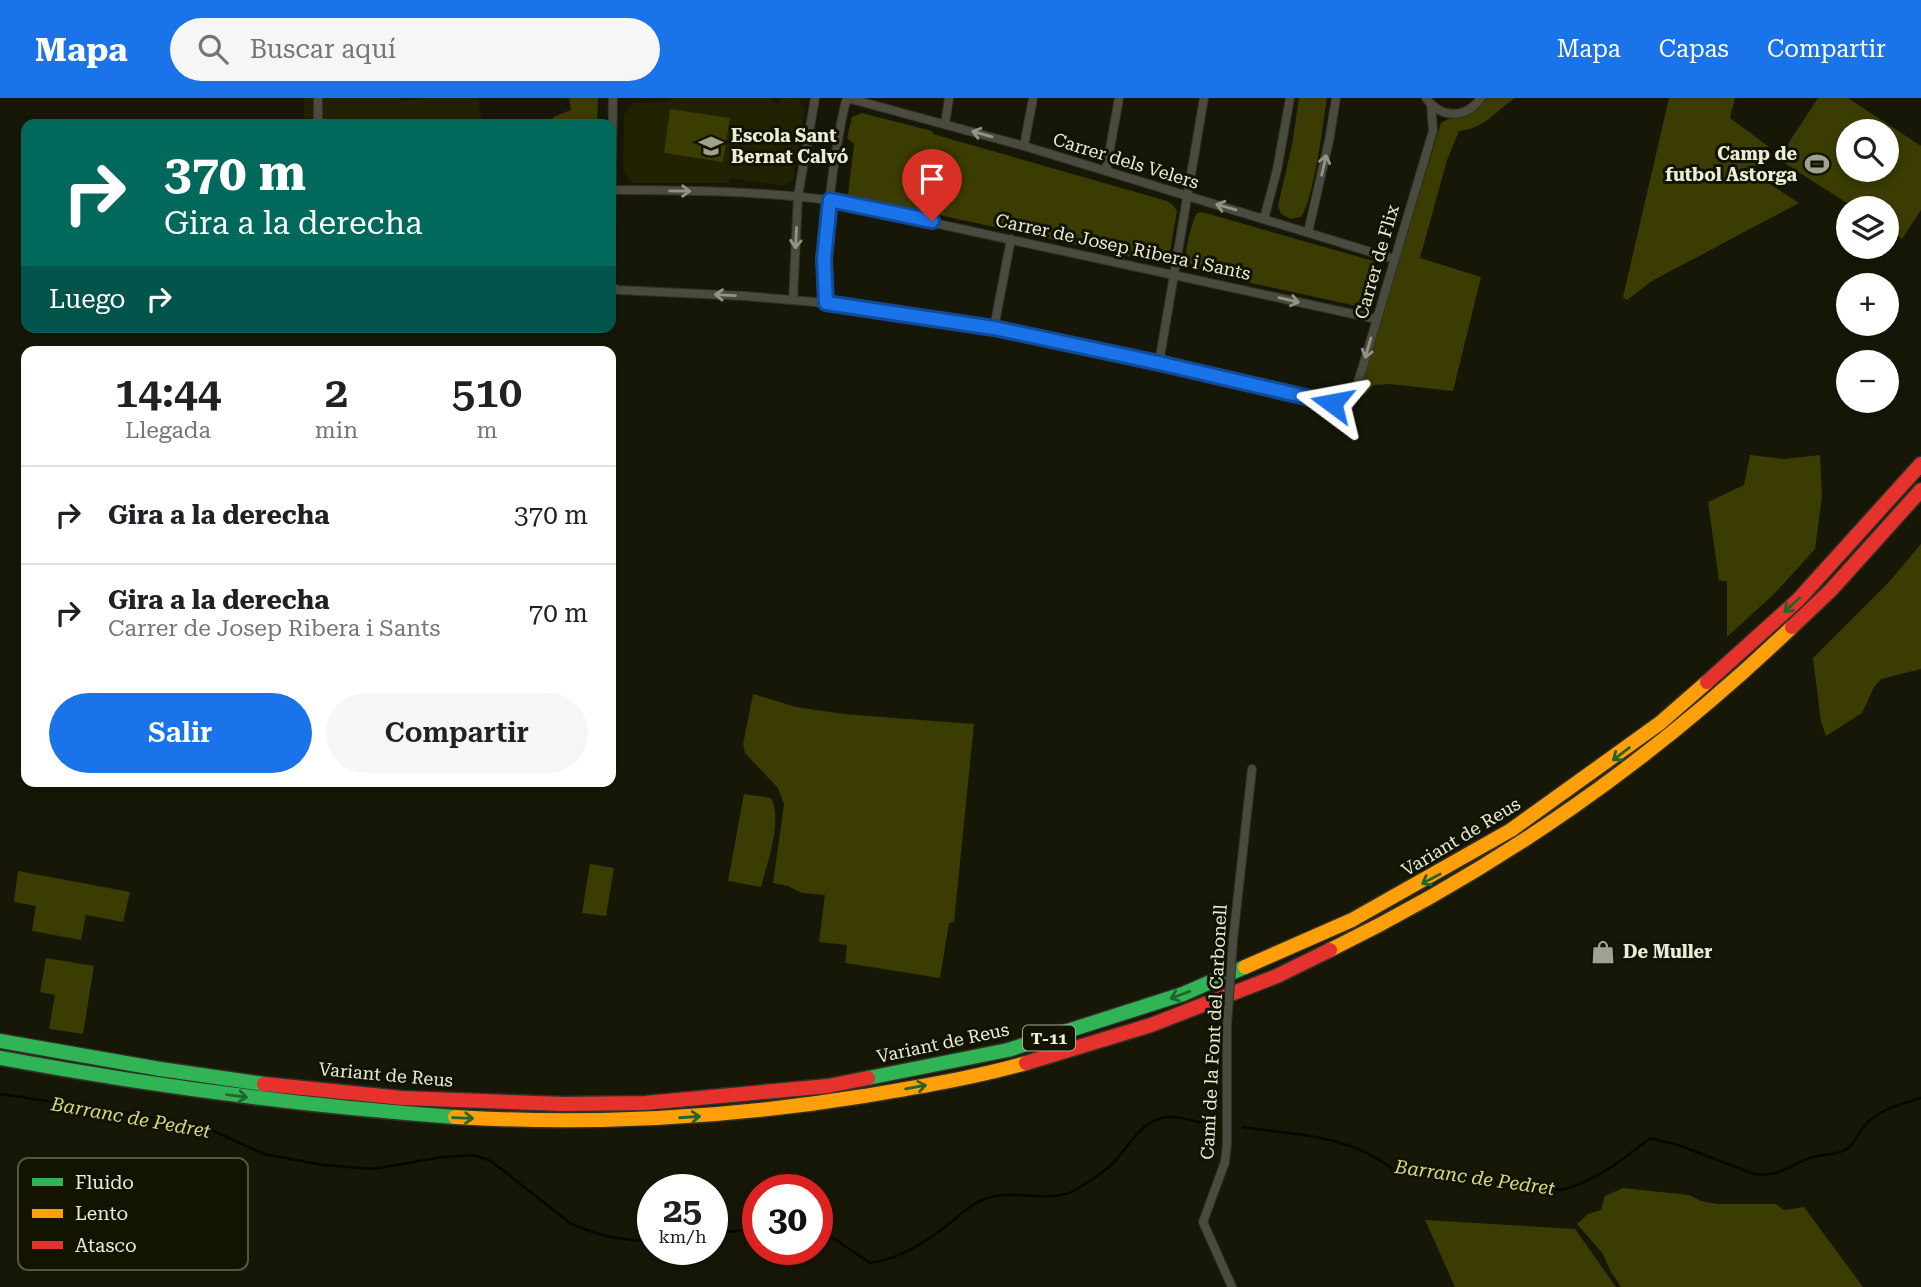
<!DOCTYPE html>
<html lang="es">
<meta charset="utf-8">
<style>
:root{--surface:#fff;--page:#f6f6f6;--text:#202124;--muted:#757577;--line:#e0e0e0;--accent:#1a73e8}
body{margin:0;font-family:"Roboto Serif",serif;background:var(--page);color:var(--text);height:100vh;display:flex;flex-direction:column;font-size:26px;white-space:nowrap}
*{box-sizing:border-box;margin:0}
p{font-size:23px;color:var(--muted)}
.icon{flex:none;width:38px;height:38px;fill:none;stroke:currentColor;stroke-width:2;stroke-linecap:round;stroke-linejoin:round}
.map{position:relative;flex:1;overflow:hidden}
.side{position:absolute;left:21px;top:248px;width:595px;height:441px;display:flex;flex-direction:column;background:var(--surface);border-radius:14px;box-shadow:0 4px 10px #0003}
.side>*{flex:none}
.hud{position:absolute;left:21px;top:21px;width:595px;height:214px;border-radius:14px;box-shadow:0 4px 10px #0003;background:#00695c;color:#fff;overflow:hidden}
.fabs{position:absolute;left:1836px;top:21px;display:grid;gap:14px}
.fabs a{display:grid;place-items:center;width:63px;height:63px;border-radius:50%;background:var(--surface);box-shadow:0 4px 10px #0003;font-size:35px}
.speed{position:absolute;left:637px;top:1076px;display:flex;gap:14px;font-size:35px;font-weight:700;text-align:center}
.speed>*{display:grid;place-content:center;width:91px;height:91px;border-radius:50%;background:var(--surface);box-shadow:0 4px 10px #0003;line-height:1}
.speed small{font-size:18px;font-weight:400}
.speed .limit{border:10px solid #d22;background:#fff;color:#111}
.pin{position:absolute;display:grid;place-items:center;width:60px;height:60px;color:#fff;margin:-72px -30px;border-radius:50% 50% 50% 0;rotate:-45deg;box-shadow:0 0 7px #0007}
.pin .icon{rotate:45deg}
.me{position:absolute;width:77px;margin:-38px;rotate:283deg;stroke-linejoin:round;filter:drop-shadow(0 0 5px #0008)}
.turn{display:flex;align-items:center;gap:24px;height:147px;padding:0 28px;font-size:32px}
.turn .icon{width:91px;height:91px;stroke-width:2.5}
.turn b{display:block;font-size:49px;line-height:60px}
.then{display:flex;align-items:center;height:66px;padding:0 28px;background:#0003;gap:14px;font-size:26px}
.eta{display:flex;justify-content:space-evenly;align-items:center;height:119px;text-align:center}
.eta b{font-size:42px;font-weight:600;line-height:49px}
.cta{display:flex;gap:14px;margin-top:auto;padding:14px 28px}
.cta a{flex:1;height:80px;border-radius:42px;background:var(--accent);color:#fff;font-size:28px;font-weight:600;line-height:80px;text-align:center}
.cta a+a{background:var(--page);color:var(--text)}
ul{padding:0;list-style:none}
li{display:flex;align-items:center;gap:21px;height:98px;padding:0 28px;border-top:2px solid var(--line)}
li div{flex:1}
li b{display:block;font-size:26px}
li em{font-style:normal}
header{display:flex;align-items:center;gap:42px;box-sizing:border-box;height:98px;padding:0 35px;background:var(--accent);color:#fff}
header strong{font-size:33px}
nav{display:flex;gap:38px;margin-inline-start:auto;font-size:24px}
.search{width:490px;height:63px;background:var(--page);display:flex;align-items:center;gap:18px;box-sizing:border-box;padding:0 24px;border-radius:38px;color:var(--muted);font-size:26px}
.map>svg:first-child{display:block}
</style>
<header>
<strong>Mapa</strong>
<div class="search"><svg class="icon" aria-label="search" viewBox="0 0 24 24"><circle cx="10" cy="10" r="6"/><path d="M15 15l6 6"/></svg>Buscar aquí</div>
<nav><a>Mapa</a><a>Capas</a><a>Compartir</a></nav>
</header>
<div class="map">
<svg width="1921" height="1189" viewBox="0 0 1921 1189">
<rect width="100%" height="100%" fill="#161707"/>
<!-- built -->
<g fill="#212201">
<path d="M304,0H400L401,3L417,0H478L482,26H304Z"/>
<path d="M671,0H771V4L779,6L781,0H798L805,11L793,81L784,88L730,80L729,85H633L623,73L624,17L633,5L670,4Z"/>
</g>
<!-- green -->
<g fill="#3a3c02" fill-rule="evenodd">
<path d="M569,0H598L597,26H553V19L571,12Z"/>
<path d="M1299,0H1327C1323,26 1314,100 1301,119L1291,121L1281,116L1278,108L1292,47Z"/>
<path d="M1487,0H1515C1494,14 1486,30 1459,33L1447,62L1420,160L1481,179L1453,293L1390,286L1374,287L1364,297L1359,295L1441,25C1459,13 1470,25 1487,0Z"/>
<path d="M1669,0H1735L1730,20L1768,48L1753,75L1799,105L1652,183L1627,202L1623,199Z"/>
<path d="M1818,0H1848L1921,48V112L1902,141L1887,131L1886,110H1855L1778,61ZM1848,33H1886V72H1848Z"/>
<path d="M670,11L730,20L723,64L664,55Z"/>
<path d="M862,15L932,33L933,36L1167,103L1174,108L1177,113L1169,159L1159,165L848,97L854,46L847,40L852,19Z"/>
<path d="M1202,114L1373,163L1380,173L1370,204L1361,209L1192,172C1188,169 1186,169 1186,163C1185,153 1192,122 1197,115Z"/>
<path d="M1750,357L1784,361L1820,357L1822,399L1815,451L1775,495L1727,539V483H1719L1708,404L1744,387Z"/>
<path d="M1921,446V571L1881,581L1874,589L1862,615L1826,638L1821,623L1813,560L1889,484Z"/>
<path d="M753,596L796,609L843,616L974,626L954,824L949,825L940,880L845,865L847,847L819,844L825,797L802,795L788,788L773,785L784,706L778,690L745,655L743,646Z"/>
<path d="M744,696L771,700C783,722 767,766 761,789L728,783Z"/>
<path d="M590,766L614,770L606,818L582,815Z"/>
<path d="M18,773L130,794L123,824L86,817L81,842L32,833L36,808L14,804Z"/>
<path d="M46,860L94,868L83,936L49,931L55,897L40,894Z"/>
<path d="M1623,1090L1689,1097L1701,1103L1717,1106H1776L1784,1112L1804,1109L1863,1189H1621L1610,1172L1603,1156L1577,1126L1588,1116L1601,1112L1605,1098Z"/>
<path d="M1425,1122L1575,1131L1616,1189H1455Z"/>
</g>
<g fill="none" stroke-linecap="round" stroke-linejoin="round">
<!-- stream -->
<g stroke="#080801" stroke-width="2.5">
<path d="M0,996L142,1017L179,1026L207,1030L264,1056L323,1067L374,1071L442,1059L474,1057L491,1063L570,1125C597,1138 623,1143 653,1143"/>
<path d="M1243,1029C1297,1037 1347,1036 1393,1071L1562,1092C1597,1082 1623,1062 1650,1040L1681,1048L1754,1076C1777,1080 1790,1067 1810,1060C1822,1056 1835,1058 1847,1051C1856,1044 1859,1033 1867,1025C1881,1011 1902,1006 1921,1000"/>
<path d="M817,1129L870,1165C900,1161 926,1144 950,1125C961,1116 971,1106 985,1101C1012,1091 1042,1104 1069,1095C1077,1092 1103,1074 1109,1069C1130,1050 1141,1017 1174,1019C1186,1020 1199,1024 1211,1027"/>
<path d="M712,1135L758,1131"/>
</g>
<!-- street casing -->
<g stroke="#313126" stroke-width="10">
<g id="street">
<path d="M318,0V26"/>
<path d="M1426,0C1441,21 1466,21 1481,0"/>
<path d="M945,26L949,0"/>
<path d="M1024,48L1033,0"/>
<path d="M1106,73L1119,0"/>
<path d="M612,92C684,92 756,93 828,102L1376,221"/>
<path d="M1264,121L1277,72L1290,0"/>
<path d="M611,122L613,0"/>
<path d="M1308,134L1329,43L1336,0"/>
<path d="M611,189L618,192L745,198L826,205L994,230L1342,306C1356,299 1358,282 1363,268L1433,33L1431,6"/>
<path d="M793,202L798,98L815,0"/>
<path d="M826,205C824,152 828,100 837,48C840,32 842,15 847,0L1024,48L1394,161"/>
<path d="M994,230L1011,141"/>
<path d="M1159,265L1204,0"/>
<path d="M1233,842L1252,671"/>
<path d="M1227,928V1045L1225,1064L1203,1124L1232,1189"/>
</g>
</g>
<!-- fast casing -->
<g stroke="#313126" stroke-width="17">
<g id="fast">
<path d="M0,943L160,971L264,986"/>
<path d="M0,960C151,988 302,1008 455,1019"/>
<path d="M868,980L1008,952L1183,896L1245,869"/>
</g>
</g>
<!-- slow casing -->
<g stroke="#313126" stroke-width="17">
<g id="slow">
<path d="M1330,852C1503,767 1653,662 1792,529"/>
<path d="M1245,869L1352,822L1511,732L1660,625L1707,584"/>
<path d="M455,1019C592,1027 728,1020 864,998C918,989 973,980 1026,965"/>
</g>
</g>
<!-- jam casing -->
<g stroke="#313126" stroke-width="17">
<g id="jam">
<path d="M1792,529L1831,492L1921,392"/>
<path d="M1707,584L1798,502L1921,366"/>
<path d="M1026,965L1151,927L1277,878L1330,852"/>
<path d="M264,986L402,1000L564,1006L645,1005L828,988L868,980"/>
</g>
</g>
<!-- street -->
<use href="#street" stroke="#4a4b3f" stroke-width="8"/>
<!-- fast -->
<use href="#fast" stroke="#30b455" stroke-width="14"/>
<!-- slow -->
<use href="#slow" stroke="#ff9f0a" stroke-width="14"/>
<!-- jam -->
<use href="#jam" stroke="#e5322d" stroke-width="14"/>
<!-- street-bridge casing -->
<g stroke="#313126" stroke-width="10" stroke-linecap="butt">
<path id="street-bridge" d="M1227,928L1233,842"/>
</g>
<!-- street-bridge -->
<use href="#street-bridge" stroke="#4a4b3f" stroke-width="8"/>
</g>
<!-- one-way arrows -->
<defs><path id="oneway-shaft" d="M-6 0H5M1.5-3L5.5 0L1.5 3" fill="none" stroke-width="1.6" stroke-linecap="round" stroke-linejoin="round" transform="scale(1.75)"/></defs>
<g stroke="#929485">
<use href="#oneway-shaft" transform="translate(982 36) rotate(-164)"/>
<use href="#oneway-shaft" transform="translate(1324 67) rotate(-77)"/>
<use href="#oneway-shaft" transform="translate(680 93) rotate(1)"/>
<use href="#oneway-shaft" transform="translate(1226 109) rotate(-164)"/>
<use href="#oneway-shaft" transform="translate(796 140) rotate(93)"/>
<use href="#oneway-shaft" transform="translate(725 197) rotate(-177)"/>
<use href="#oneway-shaft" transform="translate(1289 202) rotate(13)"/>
<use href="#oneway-shaft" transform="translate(1368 250) rotate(106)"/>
</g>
<g stroke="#22642a">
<use href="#oneway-shaft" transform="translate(1792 507) rotate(137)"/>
<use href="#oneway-shaft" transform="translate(1621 656) rotate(143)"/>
<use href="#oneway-shaft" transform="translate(1431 781) rotate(152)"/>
<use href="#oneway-shaft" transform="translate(1180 897) rotate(160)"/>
<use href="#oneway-shaft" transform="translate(916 989) rotate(-10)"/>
<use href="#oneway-shaft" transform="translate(237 998) rotate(7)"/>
<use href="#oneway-shaft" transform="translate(690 1019) rotate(-4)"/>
<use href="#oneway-shaft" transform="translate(463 1020) rotate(2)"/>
</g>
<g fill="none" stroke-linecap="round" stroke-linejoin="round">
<!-- route casing -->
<g stroke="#114b97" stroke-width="18">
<path id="route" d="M932,123L830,102L824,161L826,205L994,230L1159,265L1332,305"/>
</g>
<!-- route -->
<use href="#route" stroke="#1a73e8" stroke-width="12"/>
</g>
<!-- icons -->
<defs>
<g id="school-bare" transform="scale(1.89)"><path d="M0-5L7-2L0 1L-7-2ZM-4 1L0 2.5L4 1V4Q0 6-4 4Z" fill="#a0a291" stroke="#131400" stroke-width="2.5" paint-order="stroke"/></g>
<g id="stadium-bare" transform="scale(1.89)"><path d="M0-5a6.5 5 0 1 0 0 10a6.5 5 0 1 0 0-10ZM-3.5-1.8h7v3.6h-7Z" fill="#a0a291" stroke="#131400" stroke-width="2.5" paint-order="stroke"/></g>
<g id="shop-bare" transform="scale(1.89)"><path d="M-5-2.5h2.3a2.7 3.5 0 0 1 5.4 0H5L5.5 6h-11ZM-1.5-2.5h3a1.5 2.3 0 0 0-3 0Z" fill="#a0a291" stroke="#131400" stroke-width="2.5" paint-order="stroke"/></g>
</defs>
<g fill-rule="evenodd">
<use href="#school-bare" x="711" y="48"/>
<use href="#stadium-bare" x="1817" y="66"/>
<use href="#shop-bare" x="1603" y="854"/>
</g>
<g text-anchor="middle" stroke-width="6" stroke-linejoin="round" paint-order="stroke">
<!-- shield labels -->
<rect fill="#131400" stroke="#aaac99" stroke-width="2" x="1023" y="927.5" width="52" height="25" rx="5"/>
<g font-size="16" font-weight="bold" fill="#ebeddb">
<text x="1049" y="946">T-11</text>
</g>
<!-- poi labels -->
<g font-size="18" font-weight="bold" fill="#ebeddb" stroke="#131400" text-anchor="start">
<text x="731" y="44">Escola Sant<tspan x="731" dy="21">Bernat Calvó</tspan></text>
<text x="1797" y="62" text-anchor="end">Camp de<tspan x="1797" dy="21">futbol Astorga</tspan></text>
<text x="1623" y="860">De Muller</text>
</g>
<!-- street labels -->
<g font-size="18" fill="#ebeddb" stroke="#131400">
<text transform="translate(1126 63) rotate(17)" y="6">Carrer dels Velers</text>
<text transform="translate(1123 149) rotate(12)" y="6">Carrer de Josep Ribera i Sants</text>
<text transform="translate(1377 164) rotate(-74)" y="6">Carrer de Flix</text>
<text transform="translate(1461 739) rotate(-31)" y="6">Variant de Reus</text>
<text transform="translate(1214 934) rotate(-87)" y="6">Camí de la Font del Carbonell</text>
<text transform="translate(943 945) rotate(-12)" y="6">Variant de Reus</text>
<text transform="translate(386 977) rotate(5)" y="6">Variant de Reus</text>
</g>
<!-- water labels -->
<g font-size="19" font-style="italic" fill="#d6dc85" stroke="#131400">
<text transform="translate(131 1019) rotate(10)" y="7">Barranc de Pedret</text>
<text transform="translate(1475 1079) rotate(8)" y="7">Barranc de Pedret</text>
</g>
</g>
<!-- legend -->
<rect x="18" y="1060" width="230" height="112" rx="10" fill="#131400" stroke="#545542" stroke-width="2"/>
<rect x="32" y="1080" width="31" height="8" fill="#30b455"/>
<rect x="32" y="1111" width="31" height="9" fill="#ff9f0a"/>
<rect x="32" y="1143" width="31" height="8" fill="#e5322d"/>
<g font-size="19" fill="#ebeddb">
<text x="75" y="1091">Fluido</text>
<text x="75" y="1122">Lento</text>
<text x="75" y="1154">Atasco</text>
</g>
</svg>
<div class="fabs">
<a><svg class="icon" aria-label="search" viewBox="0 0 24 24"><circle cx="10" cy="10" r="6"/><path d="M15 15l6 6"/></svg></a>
<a><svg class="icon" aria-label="layers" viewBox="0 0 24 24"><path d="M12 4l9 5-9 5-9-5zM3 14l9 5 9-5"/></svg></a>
<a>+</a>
<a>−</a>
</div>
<div class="speed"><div>25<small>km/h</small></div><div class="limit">30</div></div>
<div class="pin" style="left:932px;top:123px;background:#d93025"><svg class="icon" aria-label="arrive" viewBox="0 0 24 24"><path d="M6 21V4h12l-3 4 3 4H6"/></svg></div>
<svg class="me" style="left:1332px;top:305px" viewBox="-20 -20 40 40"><path d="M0-17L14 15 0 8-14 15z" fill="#1a73e8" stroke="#fff" stroke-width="4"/></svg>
<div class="hud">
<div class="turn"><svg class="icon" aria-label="right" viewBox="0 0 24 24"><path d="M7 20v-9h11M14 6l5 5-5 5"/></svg><div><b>370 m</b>Gira a la derecha</div></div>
<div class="then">Luego<svg class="icon" aria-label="right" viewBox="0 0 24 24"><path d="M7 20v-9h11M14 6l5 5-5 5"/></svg></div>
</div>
<section class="side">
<div class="eta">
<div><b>14:44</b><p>Llegada</p></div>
<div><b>2</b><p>min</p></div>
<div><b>510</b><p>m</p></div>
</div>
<ul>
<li><svg class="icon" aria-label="right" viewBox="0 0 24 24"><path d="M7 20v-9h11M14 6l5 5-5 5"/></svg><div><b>Gira a la derecha</b></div><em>370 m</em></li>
<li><svg class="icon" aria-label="right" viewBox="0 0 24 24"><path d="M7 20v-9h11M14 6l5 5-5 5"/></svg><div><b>Gira a la derecha</b><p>Carrer de Josep Ribera i Sants</p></div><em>70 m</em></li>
</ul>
<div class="cta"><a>Salir</a><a>Compartir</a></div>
</section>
</div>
